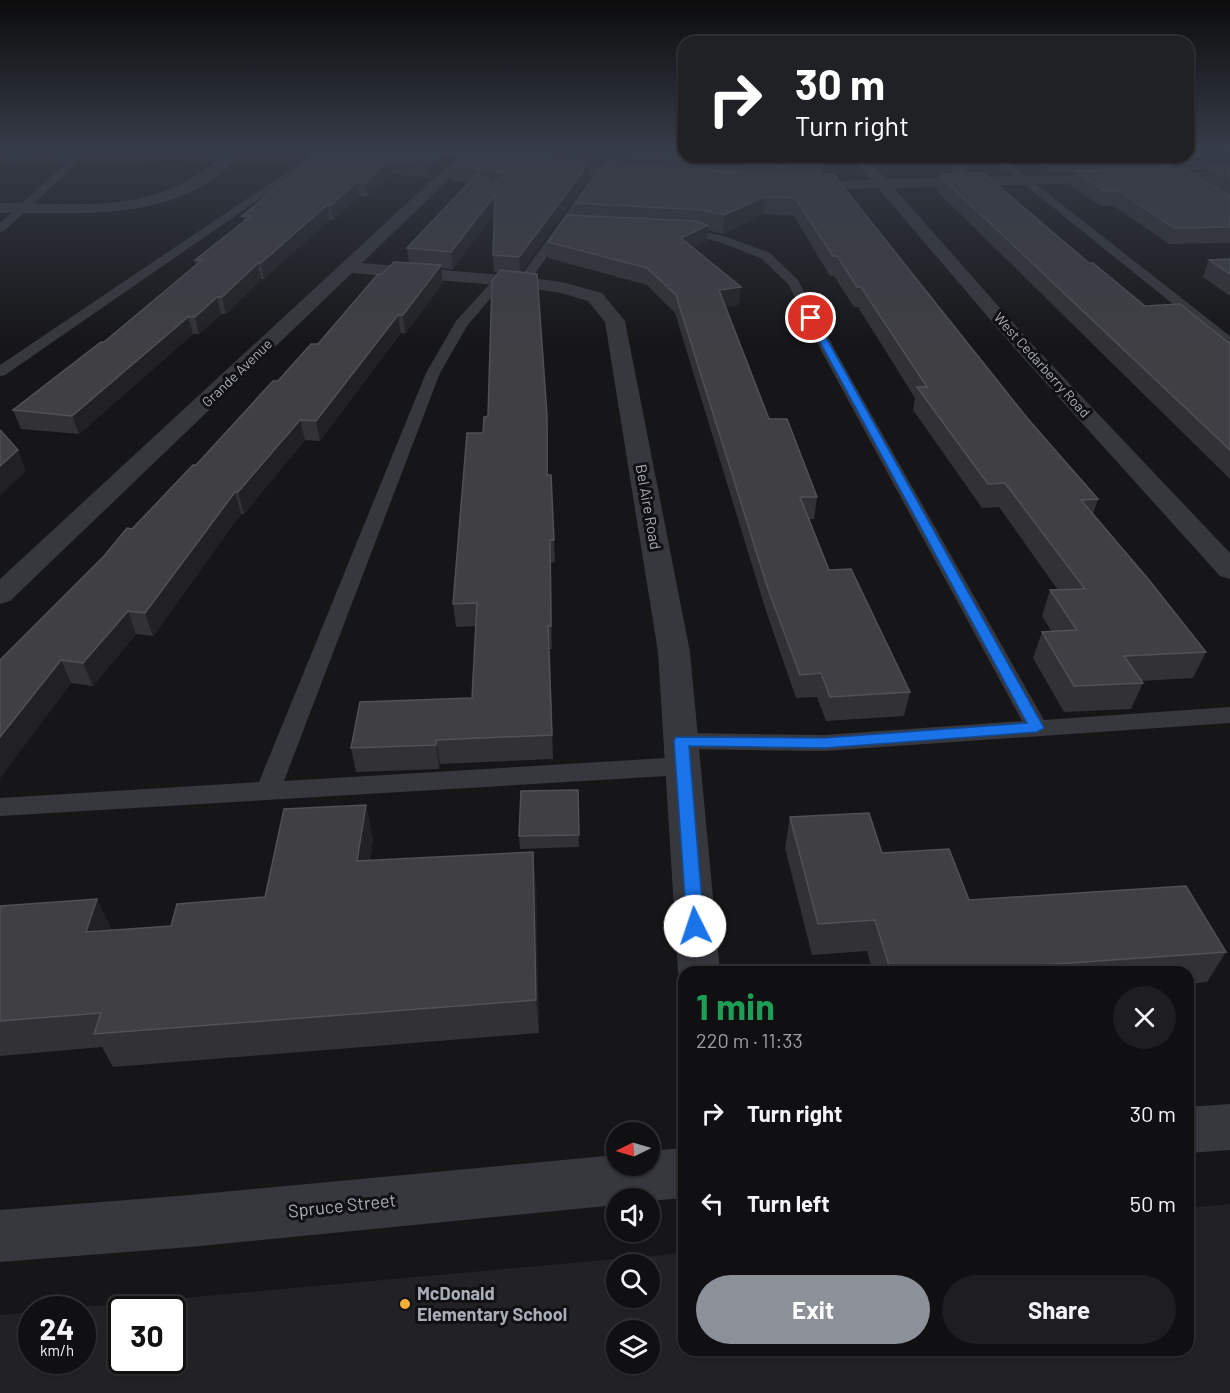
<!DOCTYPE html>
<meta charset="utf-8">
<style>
:root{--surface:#101012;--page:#1e1e20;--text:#f1f3f6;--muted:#9c9d9f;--line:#303032;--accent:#8c9099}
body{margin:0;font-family:Barlow,sans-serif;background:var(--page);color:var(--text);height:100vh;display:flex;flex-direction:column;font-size:22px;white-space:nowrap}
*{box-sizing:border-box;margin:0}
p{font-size:20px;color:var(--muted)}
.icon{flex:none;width:33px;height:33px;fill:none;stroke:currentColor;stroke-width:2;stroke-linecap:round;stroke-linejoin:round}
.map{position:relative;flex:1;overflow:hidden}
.drawer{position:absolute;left:678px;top:966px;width:516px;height:390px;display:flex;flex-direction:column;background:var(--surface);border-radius:18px;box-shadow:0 2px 4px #0004,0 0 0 2px var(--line)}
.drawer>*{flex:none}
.top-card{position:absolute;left:678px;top:36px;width:516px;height:126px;border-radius:18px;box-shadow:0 2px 4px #0004,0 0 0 2px var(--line);background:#202124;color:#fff;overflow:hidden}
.needle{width:39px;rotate:265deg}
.buttons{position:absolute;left:606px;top:1122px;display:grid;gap:12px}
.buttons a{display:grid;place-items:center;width:54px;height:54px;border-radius:50%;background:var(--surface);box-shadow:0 2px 4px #0004,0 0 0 2px var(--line);font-size:30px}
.speed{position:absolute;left:18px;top:1296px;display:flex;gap:12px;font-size:30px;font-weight:700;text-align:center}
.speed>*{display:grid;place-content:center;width:78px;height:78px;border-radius:50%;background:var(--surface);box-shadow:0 2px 4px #0004,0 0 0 2px var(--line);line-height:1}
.speed small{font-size:15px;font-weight:400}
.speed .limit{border:3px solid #111;border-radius:9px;background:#fff;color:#111}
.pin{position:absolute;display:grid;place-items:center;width:51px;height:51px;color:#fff;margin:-26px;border:3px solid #fff;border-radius:50%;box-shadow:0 2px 6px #0007}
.me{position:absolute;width:66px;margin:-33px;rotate:356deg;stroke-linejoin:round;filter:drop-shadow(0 0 4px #0008)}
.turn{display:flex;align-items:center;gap:21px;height:126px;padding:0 18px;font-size:27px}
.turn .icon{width:78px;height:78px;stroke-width:2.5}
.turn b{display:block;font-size:42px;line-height:51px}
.round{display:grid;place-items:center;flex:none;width:63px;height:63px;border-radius:32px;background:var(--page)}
.summary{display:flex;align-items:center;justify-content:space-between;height:102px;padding:0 18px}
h1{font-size:36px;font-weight:700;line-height:45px;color:#1e9e55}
.primary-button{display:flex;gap:12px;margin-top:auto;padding:12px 18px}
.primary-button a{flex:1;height:69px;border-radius:36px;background:var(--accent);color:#fff;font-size:24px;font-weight:700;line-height:69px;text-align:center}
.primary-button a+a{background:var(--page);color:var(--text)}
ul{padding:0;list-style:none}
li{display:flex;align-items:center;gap:18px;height:90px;padding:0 18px}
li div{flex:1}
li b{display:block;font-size:22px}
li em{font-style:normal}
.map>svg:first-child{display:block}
</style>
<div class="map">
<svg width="1230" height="1393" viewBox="0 0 1230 1393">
<rect width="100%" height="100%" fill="#161618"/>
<!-- built -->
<path fill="#222225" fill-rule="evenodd" d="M1230,1204V1393H0V1315L31,1312L32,1360H82V1310L60,1309L684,1253V1350H1188V1208ZM616,1264H650V1298H616ZM122,1310H172V1360H122ZM650,1330V1364H616V1330Z"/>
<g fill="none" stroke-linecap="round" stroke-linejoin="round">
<!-- lane -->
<g fill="#37383d" fill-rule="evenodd">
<path d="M82,149H92L4,231L0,232V223Z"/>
<path d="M321,149H332L5,375L0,376V365Z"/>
<path d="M613,149H623L527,285H519L517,282L519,279Z"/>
<path d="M989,156H1000L1230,336V347L1225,346Z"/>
<path d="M679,228L724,236L770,253L798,280L836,352L1044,720L1230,707V723L824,751L681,749L673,747L669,741L673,735L681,733L824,735L1022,721L822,352L789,285L762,259L717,241L675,233V229Z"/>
<path d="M500,276L506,280L467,326L440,373L284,781L683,757L692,760L695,766L692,772L683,775L0,816V798L259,782L426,373L456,321L496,277Z"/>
</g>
<!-- street -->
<g fill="#37383d" fill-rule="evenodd">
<path d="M229,149H244C186,225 83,212 0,213V203C88,203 160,217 229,149Z"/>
<path d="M434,149H480L478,151L641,174L648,178L641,182L572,174L471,158L362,263L523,277L562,282L602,293L625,321L690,652L720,972H684V985L678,972L658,652L605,322L588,301L561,293L523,287L352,273L10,601L0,604V579L458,156L436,152Z"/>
<path d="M851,156H865L886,179L1230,171V179L894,188L1031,343L1230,553V579L1220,576L1017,351L878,188L797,190L790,186L797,182L871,180Z"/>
<path d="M1230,1104V1150L1188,1153V1107Z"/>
<path d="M684,1148V1198L650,1201V1198H616V1205L190,1247L0,1262V1210L190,1195L616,1155V1166H650V1151Z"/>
</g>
<!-- secondary -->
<path fill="#45474d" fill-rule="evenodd" d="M1139,156H1156L1230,200V212Z"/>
</g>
<!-- wall -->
<g fill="#323236" fill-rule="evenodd">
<path d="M0,149H225L210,162L174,160L79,164L75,152L61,165L0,166Z"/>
<path d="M469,149H610L598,167L589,165V178L521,272L547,415L548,475H551L555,562L551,563L552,649H550L553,759L440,764L439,769L356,772L351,748L472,698L476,626L456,627L453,604L483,433L488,416L499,273L494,272L493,255L494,213L453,269L441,268L443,283L405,334L401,333L320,441L305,440L244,514H241L153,636L136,634L93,686L71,683L0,778V660L196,465L278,381L318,344L382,274L409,263L407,248L469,183L451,181L450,166Z"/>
<path d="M1230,149V243L1169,244L1114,206H1100L1071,186L1074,172L1052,173L1028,156H1188ZM1162,157L1181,168L1159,169ZM1186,170H1208L1204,181Z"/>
<path d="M231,150L453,157L430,178L392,174L388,175L367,197L359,196L333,220H329L264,279H261L226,314H221L199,334H193L79,434L21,429L13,410L104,342L196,265L195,260L244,222L242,216L310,160L309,155L292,166L234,163Z"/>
<path d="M612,155L823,165L822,174L1028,419L1098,499L1093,514L1206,652L1193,678L1141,681L1143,683L1131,709L1064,712L1033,658L1042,632H1052L1042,616L1050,590H1058L999,507L982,508L913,410L915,398L858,307H854L834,276H830L794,216L763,214L723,234L708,230L707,241L693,248L739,305L725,307L769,419L817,497L814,519H809L829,570L910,692L904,716L826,721L817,697L796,698L766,611L675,313L647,285L548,258V242L575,216V203L612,164Z"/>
<path d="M968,160L965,173L1089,263L1145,306L1230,344V479L937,191L940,176L951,174L954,161Z"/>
<path d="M1230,259V296L1203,277L1209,260Z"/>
<path d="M578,790L579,847L520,849L519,836Z"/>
<path d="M366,805L373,839L370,861L536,886L539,1033L113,1067L102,1047L0,1056V906L113,930L171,926L265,897Z"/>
<path d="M790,817L882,853L969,900L1226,952L1207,982L1188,984V972H873L867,951L812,955L785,848Z"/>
</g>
<!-- shaded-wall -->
<g fill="#212124">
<path d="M60,149H79L75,151V152L61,165L57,151Z"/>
<path d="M207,149H225L210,162Z"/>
<path d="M295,149H317L308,153L309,155L292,166L290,152Z"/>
<path d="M447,149H452L453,157L430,178L429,165Z"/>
<path d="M601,149H610L598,167L597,153Z"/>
<path d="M390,160L392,174L388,175L367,197L365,183L386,162Z"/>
<path d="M589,163V178L520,274L519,257Z"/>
<path d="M357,182L359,196L333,220L331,205Z"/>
<path d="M495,195L496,210L453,269L451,252Z"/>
<path d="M764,197L763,214L723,234L724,215Z"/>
<path d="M327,205L329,220L264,279L261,263Z"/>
<path d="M708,225L707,241L680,254L681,238Z"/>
<path d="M258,263L261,279L226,314L222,297Z"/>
<path d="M441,265L443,283L405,334L403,315Z"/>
<path d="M741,287L739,305L718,308L719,290Z"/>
<path d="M217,297L221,314L199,334L195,317Z"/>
<path d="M398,315L401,333L320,441L316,421Z"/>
<path d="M188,317L193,334L79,434L72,416Z"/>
<path d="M547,415L548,435V496L547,475Z"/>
<path d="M300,420L305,440L244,514L238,492Z"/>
<path d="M18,450L26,471L0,496V466Z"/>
<path d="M235,492L241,514L153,636L145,613Z"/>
<path d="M550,540L551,563L552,649L551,626Z"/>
<path d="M128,611L136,634L93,686L83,663Z"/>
<path d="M548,626L550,649L553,759L552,735Z"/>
<path d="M61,660L71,683L0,778V737Z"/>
<path d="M436,740L440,764L439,769L436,745Z"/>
<path d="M366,805L373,839L365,895L357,861Z"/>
<path d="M533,852L536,886L539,1033L536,1000Z"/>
<path d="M97,899L114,933L86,932Z"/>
</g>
<!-- building -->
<g fill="#3f3f44" stroke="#4f5156" stroke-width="1.5">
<path d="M0,149H60L57,151L0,153Z"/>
<path d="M77,149H124L75,151Z"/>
<path d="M232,149H295L290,152L231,150Z"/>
<path d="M314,149H447L429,165L390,160L386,162L365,183L357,182L331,205H327L261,263H258L222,297H217L195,317H188L72,416L13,410L101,342H104L202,260H195L251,216H242L317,154L308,153Z"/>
<path d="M469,149H491L589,163L519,257L493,255L495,195L451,252L407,248L478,173L495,187V182L510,173L450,166Z"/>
<path d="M568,149H601L597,153Z"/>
<path d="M616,149H684V156H816L823,165L779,166L612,155Z"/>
<path d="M1188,149H1230V155L1188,156Z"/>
<path d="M958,156H963L968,160L954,161Z"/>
<path d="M1052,156H1163L1056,159Z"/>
<path d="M604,163L780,175L833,174L1028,419L1098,499L1081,500L1149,580L1206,652L1124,656L1143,683L1074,686L1042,632L1077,630L1050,590L1085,589L1005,483L988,484L917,387H927L861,287H857L837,256H833L795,198L764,197L724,215L702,210L575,203Z"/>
<path d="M1230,166V179L1209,167Z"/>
<path d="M1183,168L1230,196V227L1174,228L1119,191H1105L1074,171Z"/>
<path d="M983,173L1089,263H1093L1145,306L1180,304L1230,344V450L940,176L941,174Z"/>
<path d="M567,215L697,221L708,225L681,238L741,287L719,290L769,419H787L817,497H800L829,570L851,569L910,692L830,697L821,673L800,675L768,589L676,295L647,268L548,242Z"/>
<path d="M1230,259V274L1209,260Z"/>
<path d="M394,262L441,265L403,315H398L316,421L300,420L238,492H235L145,613L128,611L83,663L61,660L0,737V660L104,556L127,528L132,529L193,465H196L273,381H278L311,344H318L378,274H382Z"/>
<path d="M501,270L537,274L547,415V475H551L554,540H550L551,626H548L552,735L436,740V745L351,748L360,702L472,698L477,603L453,604L467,433H483L484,417L488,416L492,281Z"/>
<path d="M0,430L18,450L0,466Z"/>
<path d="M578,790L579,835L519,836L521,791Z"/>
<path d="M366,805L357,861L533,852L536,1000L94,1034L101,1013L0,1021V906L97,899L86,932L171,926L177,904L265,897L284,809Z"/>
<path d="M869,813L882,853L949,849L969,900L1186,886L1226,952L942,972H891L875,920L818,924L790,817Z"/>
</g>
<!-- sky -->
<linearGradient id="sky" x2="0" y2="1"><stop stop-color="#0c0c0d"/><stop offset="0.43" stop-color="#363c48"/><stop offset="1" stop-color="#363c48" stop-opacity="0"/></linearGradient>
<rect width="1230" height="344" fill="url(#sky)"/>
<!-- route -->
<path fill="#1a73e8" stroke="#114b97" stroke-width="1.5" d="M811,315L815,318L1044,728L1037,732L824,748L689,746L704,926L701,931L695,933L689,931L687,926L674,741L676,737L824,738L1027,723L807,318Z"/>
<!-- markers -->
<circle fill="#f2b134" stroke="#111113" stroke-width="2" cx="405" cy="1304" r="6"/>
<g text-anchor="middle" stroke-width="6" stroke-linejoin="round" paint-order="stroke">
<!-- far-street labels -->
<g font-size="14" fill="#a8adb8" stroke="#111113">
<text transform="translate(1042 365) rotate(48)" y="5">West Cedarberry Road</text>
<text transform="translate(237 373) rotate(-44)" y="5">Grande Avenue</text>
</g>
<!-- street labels -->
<g font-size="15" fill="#a8adb8" stroke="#111113">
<text transform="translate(648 507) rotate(80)" y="5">Bel Aire Road</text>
</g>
<!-- near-street labels -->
<g font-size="18" fill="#a8adb8" stroke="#111113">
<text transform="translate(342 1206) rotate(-6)" y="6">Spruce Street</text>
</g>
<!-- near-poi labels -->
<g font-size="18" font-weight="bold" fill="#a8adb8" stroke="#111113" text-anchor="start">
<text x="417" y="1300">McDonald<tspan x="417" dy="21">Elementary School</tspan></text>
</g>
</g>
</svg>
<div class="buttons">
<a><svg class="needle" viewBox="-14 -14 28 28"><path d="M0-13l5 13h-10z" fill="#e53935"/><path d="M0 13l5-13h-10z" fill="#9c9d9f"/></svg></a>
<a><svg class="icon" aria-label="sound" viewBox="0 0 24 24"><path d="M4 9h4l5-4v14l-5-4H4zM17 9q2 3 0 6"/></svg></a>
<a><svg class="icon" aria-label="search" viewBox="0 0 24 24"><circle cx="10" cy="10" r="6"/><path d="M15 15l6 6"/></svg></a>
<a><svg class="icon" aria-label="layers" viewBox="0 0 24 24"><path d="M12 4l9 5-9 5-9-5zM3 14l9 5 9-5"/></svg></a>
</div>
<div class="speed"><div>24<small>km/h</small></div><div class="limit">30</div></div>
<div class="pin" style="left:811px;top:318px;background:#d93025"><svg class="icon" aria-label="arrive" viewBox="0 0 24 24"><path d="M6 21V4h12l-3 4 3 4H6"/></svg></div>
<svg class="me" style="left:695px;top:926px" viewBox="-20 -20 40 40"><circle r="19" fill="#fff"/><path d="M0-13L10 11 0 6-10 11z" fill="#1a73e8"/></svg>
<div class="top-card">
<div class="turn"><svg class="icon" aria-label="right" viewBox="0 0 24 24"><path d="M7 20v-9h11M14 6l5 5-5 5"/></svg><div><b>30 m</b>Turn right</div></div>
</div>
<section class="drawer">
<div class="summary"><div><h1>1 min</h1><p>220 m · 11:33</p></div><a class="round"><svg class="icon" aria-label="close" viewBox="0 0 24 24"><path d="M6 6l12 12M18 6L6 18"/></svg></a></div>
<ul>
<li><svg class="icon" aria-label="right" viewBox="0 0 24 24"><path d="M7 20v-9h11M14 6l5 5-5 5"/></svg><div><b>Turn right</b></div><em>30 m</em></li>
<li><svg class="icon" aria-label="left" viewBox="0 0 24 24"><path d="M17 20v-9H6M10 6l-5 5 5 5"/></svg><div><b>Turn left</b></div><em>50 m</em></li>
</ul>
<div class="primary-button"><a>Exit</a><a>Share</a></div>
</section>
</div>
